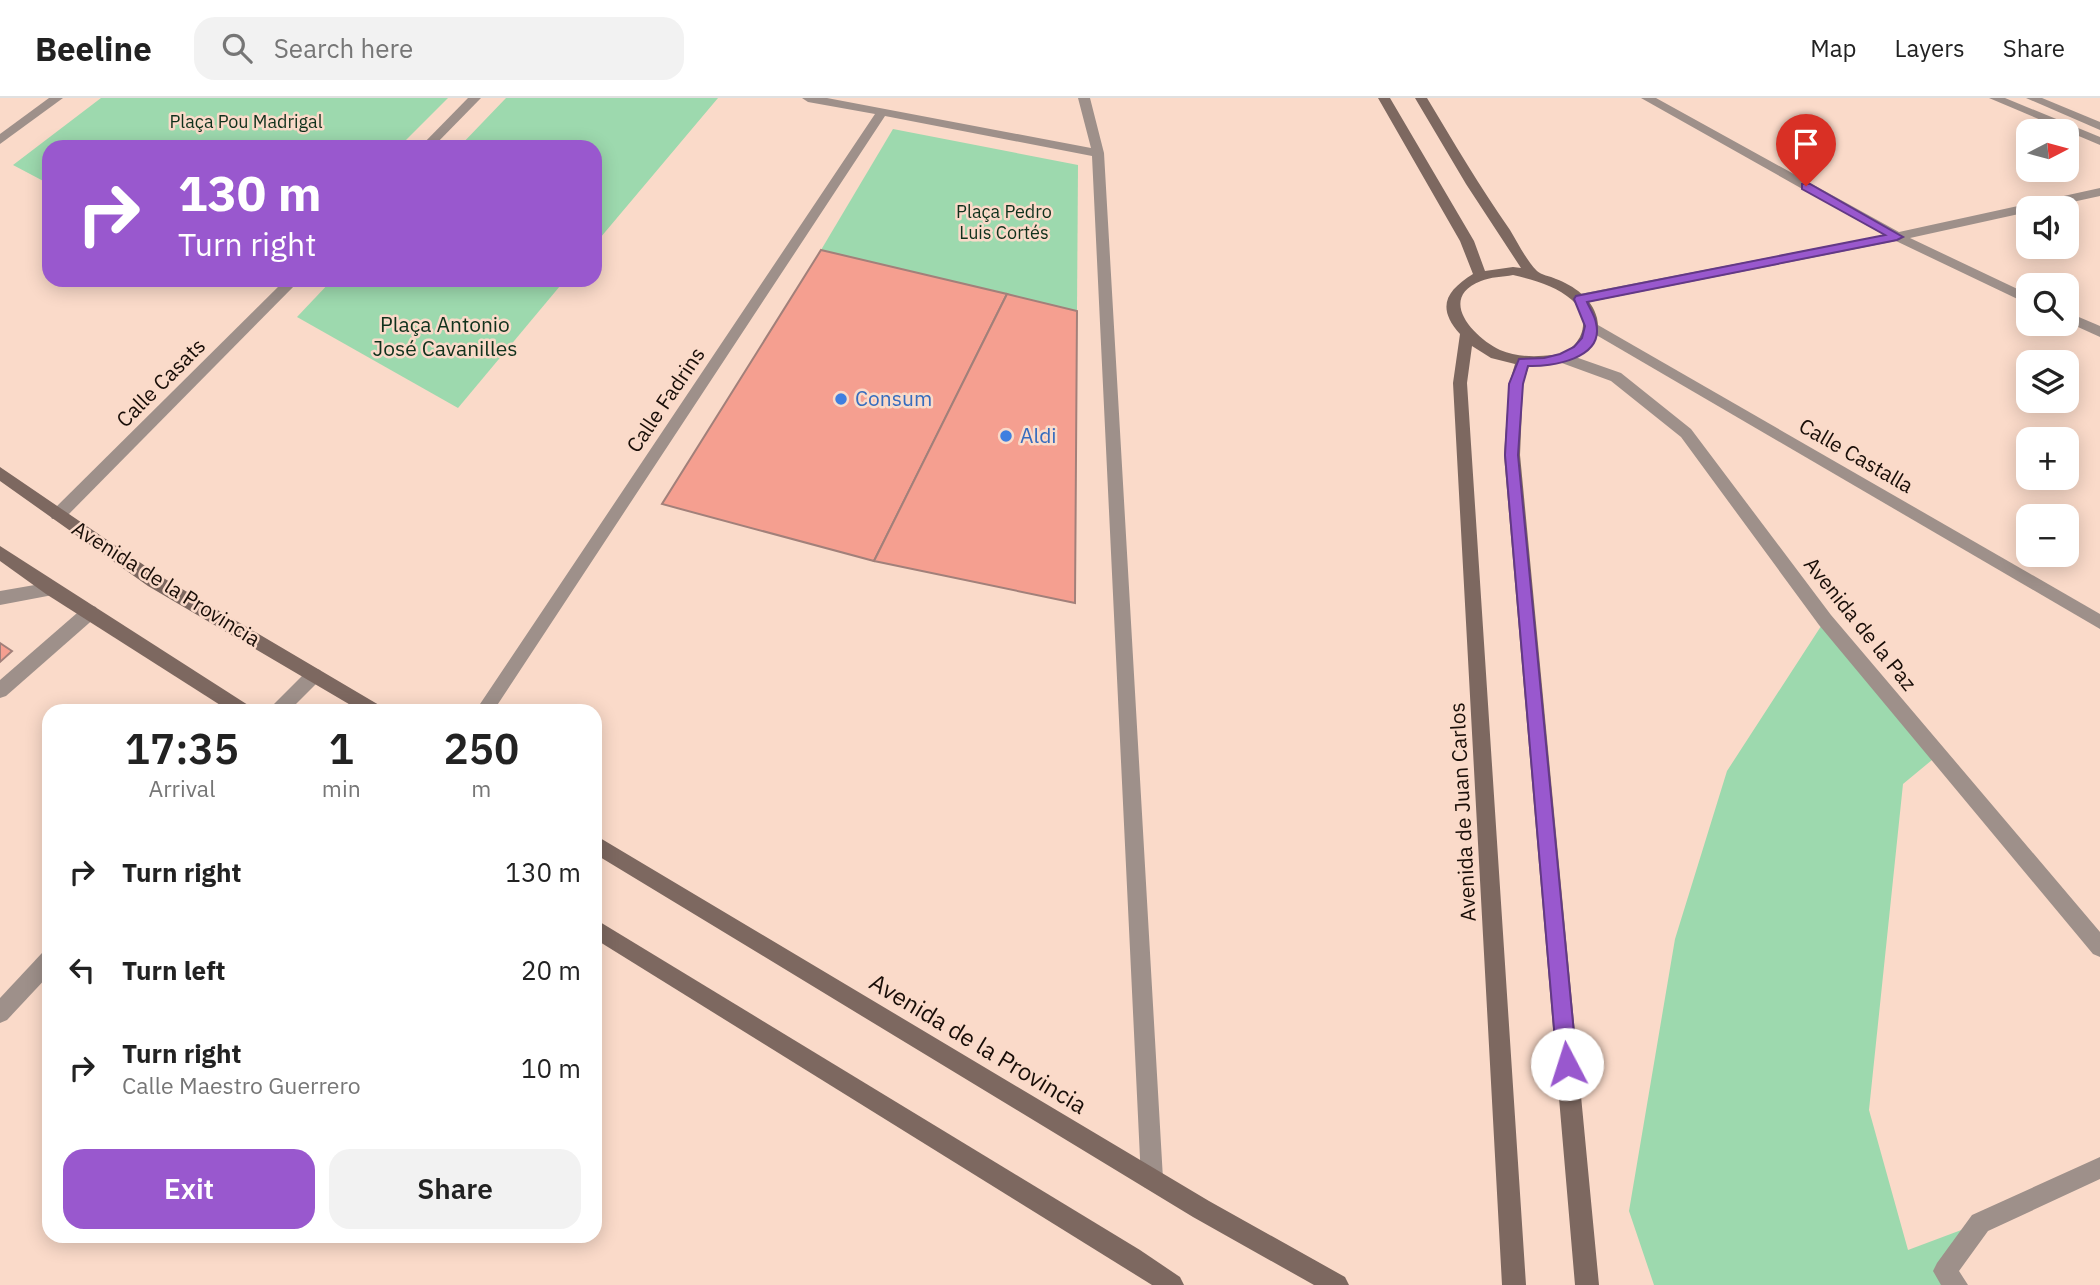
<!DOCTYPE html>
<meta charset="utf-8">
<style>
:root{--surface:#fff;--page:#f2f2f2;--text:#222;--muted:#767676;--line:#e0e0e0;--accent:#9958ce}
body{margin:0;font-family:"IBM Plex Sans",sans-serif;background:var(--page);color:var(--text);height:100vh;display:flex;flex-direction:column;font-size:26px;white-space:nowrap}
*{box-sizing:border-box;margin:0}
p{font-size:23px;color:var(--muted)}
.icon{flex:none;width:38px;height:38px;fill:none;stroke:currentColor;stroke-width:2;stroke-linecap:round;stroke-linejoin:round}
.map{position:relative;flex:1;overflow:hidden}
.details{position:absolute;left:42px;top:606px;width:560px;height:539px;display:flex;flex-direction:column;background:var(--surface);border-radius:21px;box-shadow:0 4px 18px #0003}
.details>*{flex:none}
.hud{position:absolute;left:42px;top:42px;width:560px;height:147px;border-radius:21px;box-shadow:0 4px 18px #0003;background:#9958ce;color:#fff;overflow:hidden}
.needle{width:46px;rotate:84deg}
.tools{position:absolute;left:2016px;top:21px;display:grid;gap:14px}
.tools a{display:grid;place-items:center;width:63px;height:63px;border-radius:14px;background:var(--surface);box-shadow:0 4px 18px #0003;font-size:35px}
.pin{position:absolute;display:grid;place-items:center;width:60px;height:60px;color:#fff;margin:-72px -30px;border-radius:50% 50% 50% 0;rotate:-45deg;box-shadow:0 0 7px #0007}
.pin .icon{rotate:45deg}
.me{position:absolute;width:77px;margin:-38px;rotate:355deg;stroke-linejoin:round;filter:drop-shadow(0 0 5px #0008)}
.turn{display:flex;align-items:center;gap:24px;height:147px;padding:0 21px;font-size:32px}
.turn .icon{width:91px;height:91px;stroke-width:2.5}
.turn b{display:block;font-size:49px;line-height:60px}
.eta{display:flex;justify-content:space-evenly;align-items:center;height:119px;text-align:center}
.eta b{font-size:42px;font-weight:600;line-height:49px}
.action{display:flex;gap:14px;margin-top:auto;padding:14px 21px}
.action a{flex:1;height:80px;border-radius:21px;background:var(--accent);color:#fff;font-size:28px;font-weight:600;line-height:80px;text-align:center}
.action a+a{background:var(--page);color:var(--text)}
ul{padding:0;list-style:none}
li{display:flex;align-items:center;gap:21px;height:98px;padding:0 21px}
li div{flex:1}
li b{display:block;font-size:26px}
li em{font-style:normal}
header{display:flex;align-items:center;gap:42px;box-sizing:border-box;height:98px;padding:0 35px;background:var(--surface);border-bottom:2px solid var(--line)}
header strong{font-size:33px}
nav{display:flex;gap:38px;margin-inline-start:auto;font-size:24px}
.search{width:490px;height:63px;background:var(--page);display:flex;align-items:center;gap:18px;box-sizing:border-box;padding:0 24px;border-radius:21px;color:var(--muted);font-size:26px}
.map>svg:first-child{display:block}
</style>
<header>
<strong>Beeline</strong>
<div class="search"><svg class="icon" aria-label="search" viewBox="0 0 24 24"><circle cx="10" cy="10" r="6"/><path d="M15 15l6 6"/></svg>Search here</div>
<nav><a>Map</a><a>Layers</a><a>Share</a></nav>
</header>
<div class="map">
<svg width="2100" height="1187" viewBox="0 0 2100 1187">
<rect width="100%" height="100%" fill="#fadac9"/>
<!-- green -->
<g fill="#9dd9ae">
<path d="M101,0H448L399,49H49V86L13,67Z"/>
<path d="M506,0H718L595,146V49H459Z"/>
<path d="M893,31L1078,67L1077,213L821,152Z"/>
<path d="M332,182H565L458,310L297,219Z"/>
<path d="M1825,522L1938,657L1903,686L1869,1012L1908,1152L1980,1125L1946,1173L1956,1187H1654L1629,1113L1675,841L1727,673Z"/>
</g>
<!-- building -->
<g fill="#f59f90" stroke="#a2807a" stroke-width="2">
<path d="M821,152L1007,196L874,463L662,406Z"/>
<path d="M1007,196L1077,213L1075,505L874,463Z"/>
<path d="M0,545L12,553L0,564Z"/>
</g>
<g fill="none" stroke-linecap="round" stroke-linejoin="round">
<!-- street -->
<g fill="#9e908a" fill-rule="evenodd">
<path d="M49,0H63L0,46V36Z"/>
<path d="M468,0H481L433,49H420Z"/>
<path d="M802,0H827L1091,50L1078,0H1090L1104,55L1163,1081L1160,1089L1152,1092L1144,1089L1141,1081L1092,58L885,18L494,612H476L875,16L808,4Z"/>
<path d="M1641,0H1656L1899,134L2100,90V98L2045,110H2028V114L1910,140L2028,196V206L1896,143L1580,206L1575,204V198L1580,196L1884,137Z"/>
<path d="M1989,0H2005L2100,39V47Z"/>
<path d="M2026,0H2042L2100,24V32Z"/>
<path d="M285,182H300L64,421H52L50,417L52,413Z"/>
<path d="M2067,214L2100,228V239L2067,224Z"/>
<path d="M1591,223L2100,516V531L1586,231L1584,228Z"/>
<path d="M1564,255L1621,275L1691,331L1831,517L2100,834V859L2093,856L1819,527L1681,339L1611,283L1559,264V256Z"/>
<path d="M52,484L58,486L60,491L58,496L0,507V493Z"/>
<path d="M90,507L96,509L98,514L96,519L6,598L0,600V582L84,509Z"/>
<path d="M314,570L320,572L323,577L320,582L290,612H270L273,607L308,572Z"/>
<path d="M49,852V877L7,922L0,925V900L42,855Z"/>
<path d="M2100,1059V1081L1988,1133L1959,1173L1968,1187H1941L1933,1173L1937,1165L1972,1117Z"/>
</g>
<!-- secondary -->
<g fill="#7d6860" fill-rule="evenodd">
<path d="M1378,0H1390L1474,143L1485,173L1513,169L1521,170L1466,86L1415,0H1427C1454,45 1480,89 1510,132C1518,145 1526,162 1537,173C1541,177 1550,178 1556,181C1574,188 1592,200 1597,220C1606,261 1557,267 1529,268L1523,286L1520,357L1599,1187H1575L1504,357L1509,286L1515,266L1491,260L1472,248L1467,285L1526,1187H1502L1453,285L1460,236C1436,209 1446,193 1473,176L1460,143ZM1513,177C1534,182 1556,188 1572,202C1594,222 1581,254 1553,257C1535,259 1516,259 1500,252C1473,239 1437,200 1481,183C1490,179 1503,179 1513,177Z"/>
<path d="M0,369L160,478L379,607L382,612H359L148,488L0,383Z"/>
<path d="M0,448L248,607L251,612H228L46,496L0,463Z"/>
<path d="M595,737L1209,1103L1345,1179L1349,1187H1314L1193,1119L595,756Z"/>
<path d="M595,821L1140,1152L1180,1179L1184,1187H1152L595,841Z"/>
</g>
</g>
<!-- route -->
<path fill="#9958ce" stroke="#633986" stroke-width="2" d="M1802,86H1810L1903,139L1897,142L1587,204C1590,211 1595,218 1596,225C1605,261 1551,269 1528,268L1523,286L1518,357L1577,966L1574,973L1567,975L1560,973L1557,966L1505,357L1509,286L1519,261L1544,260L1560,256L1574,249L1582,240L1585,228L1574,201L1576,198L1885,137L1802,91Z"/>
<!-- markers -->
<g fill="#3f7fe0" stroke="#fadac9" stroke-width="2.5">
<circle cx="841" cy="301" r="7"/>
<circle cx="1006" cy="338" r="7"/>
</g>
<g text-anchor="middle" stroke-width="5" stroke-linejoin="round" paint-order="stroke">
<!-- far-park labels -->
<g font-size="18" fill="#10311c" stroke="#fadac9">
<text x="246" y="30">Plaça Pou Madrigal</text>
<text x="1004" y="120">Plaça Pedro<tspan x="1004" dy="21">Luis Cortés</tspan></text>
</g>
<!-- park labels -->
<g font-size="21" fill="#10311c" stroke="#fadac9">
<text x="445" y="234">Plaça Antonio<tspan x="445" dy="24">José Cavanilles</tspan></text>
</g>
<!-- street labels -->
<g font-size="21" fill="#190e08" stroke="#fadac9">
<text transform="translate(161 285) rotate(-45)" y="7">Calle Casats</text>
<text transform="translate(666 302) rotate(-56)" y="7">Calle Fadrins</text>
<text transform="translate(1856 358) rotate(30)" y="7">Calle Castalla</text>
<text transform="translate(166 486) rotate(32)" y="7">Avenida de la Provincia</text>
<text transform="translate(1860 526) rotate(51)" y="7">Avenida de la Paz</text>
<text transform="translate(1463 714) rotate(-93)" y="7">Avenida de Juan Carlos</text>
</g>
<!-- shop labels -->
<g font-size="21" fill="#366cbe" stroke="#fadac9" text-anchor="start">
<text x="855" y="308">Consum</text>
<text x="1020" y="345">Aldi</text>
</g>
<!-- near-street labels -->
<g font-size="24" fill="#190e08" stroke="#fadac9">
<text transform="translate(978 946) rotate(31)" y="8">Avenida de la Provincia</text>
</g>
</g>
</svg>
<div class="tools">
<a><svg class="needle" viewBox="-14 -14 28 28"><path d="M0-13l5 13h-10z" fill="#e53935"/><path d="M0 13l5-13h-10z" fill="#767676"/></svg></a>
<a><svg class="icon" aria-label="sound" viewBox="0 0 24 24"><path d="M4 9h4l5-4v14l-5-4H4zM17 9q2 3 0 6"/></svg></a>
<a><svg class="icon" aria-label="search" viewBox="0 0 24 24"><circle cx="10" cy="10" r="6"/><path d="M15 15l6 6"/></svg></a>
<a><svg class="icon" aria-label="layers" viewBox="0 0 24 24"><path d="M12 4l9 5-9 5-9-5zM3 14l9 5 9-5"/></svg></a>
<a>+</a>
<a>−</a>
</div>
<div class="pin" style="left:1806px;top:88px;background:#d93025"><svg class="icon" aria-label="arrive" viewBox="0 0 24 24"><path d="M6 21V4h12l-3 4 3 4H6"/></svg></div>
<svg class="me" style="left:1567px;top:966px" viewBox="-20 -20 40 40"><circle r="19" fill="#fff"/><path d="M0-13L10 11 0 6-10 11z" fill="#9958ce"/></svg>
<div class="hud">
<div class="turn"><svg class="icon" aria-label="right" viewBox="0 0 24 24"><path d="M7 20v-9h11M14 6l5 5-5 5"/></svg><div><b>130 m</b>Turn right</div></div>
</div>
<section class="details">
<div class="eta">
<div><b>17:35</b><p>Arrival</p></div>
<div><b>1</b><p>min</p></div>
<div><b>250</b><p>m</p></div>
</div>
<ul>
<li><svg class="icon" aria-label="right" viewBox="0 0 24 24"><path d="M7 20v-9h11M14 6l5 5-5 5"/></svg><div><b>Turn right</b></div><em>130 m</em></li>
<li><svg class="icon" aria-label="left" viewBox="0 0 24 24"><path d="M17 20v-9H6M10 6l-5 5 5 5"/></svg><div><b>Turn left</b></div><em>20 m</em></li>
<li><svg class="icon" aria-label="right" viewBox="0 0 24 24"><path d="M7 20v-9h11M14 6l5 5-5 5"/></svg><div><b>Turn right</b><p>Calle Maestro Guerrero</p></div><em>10 m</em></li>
</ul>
<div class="action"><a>Exit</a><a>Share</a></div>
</section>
</div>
